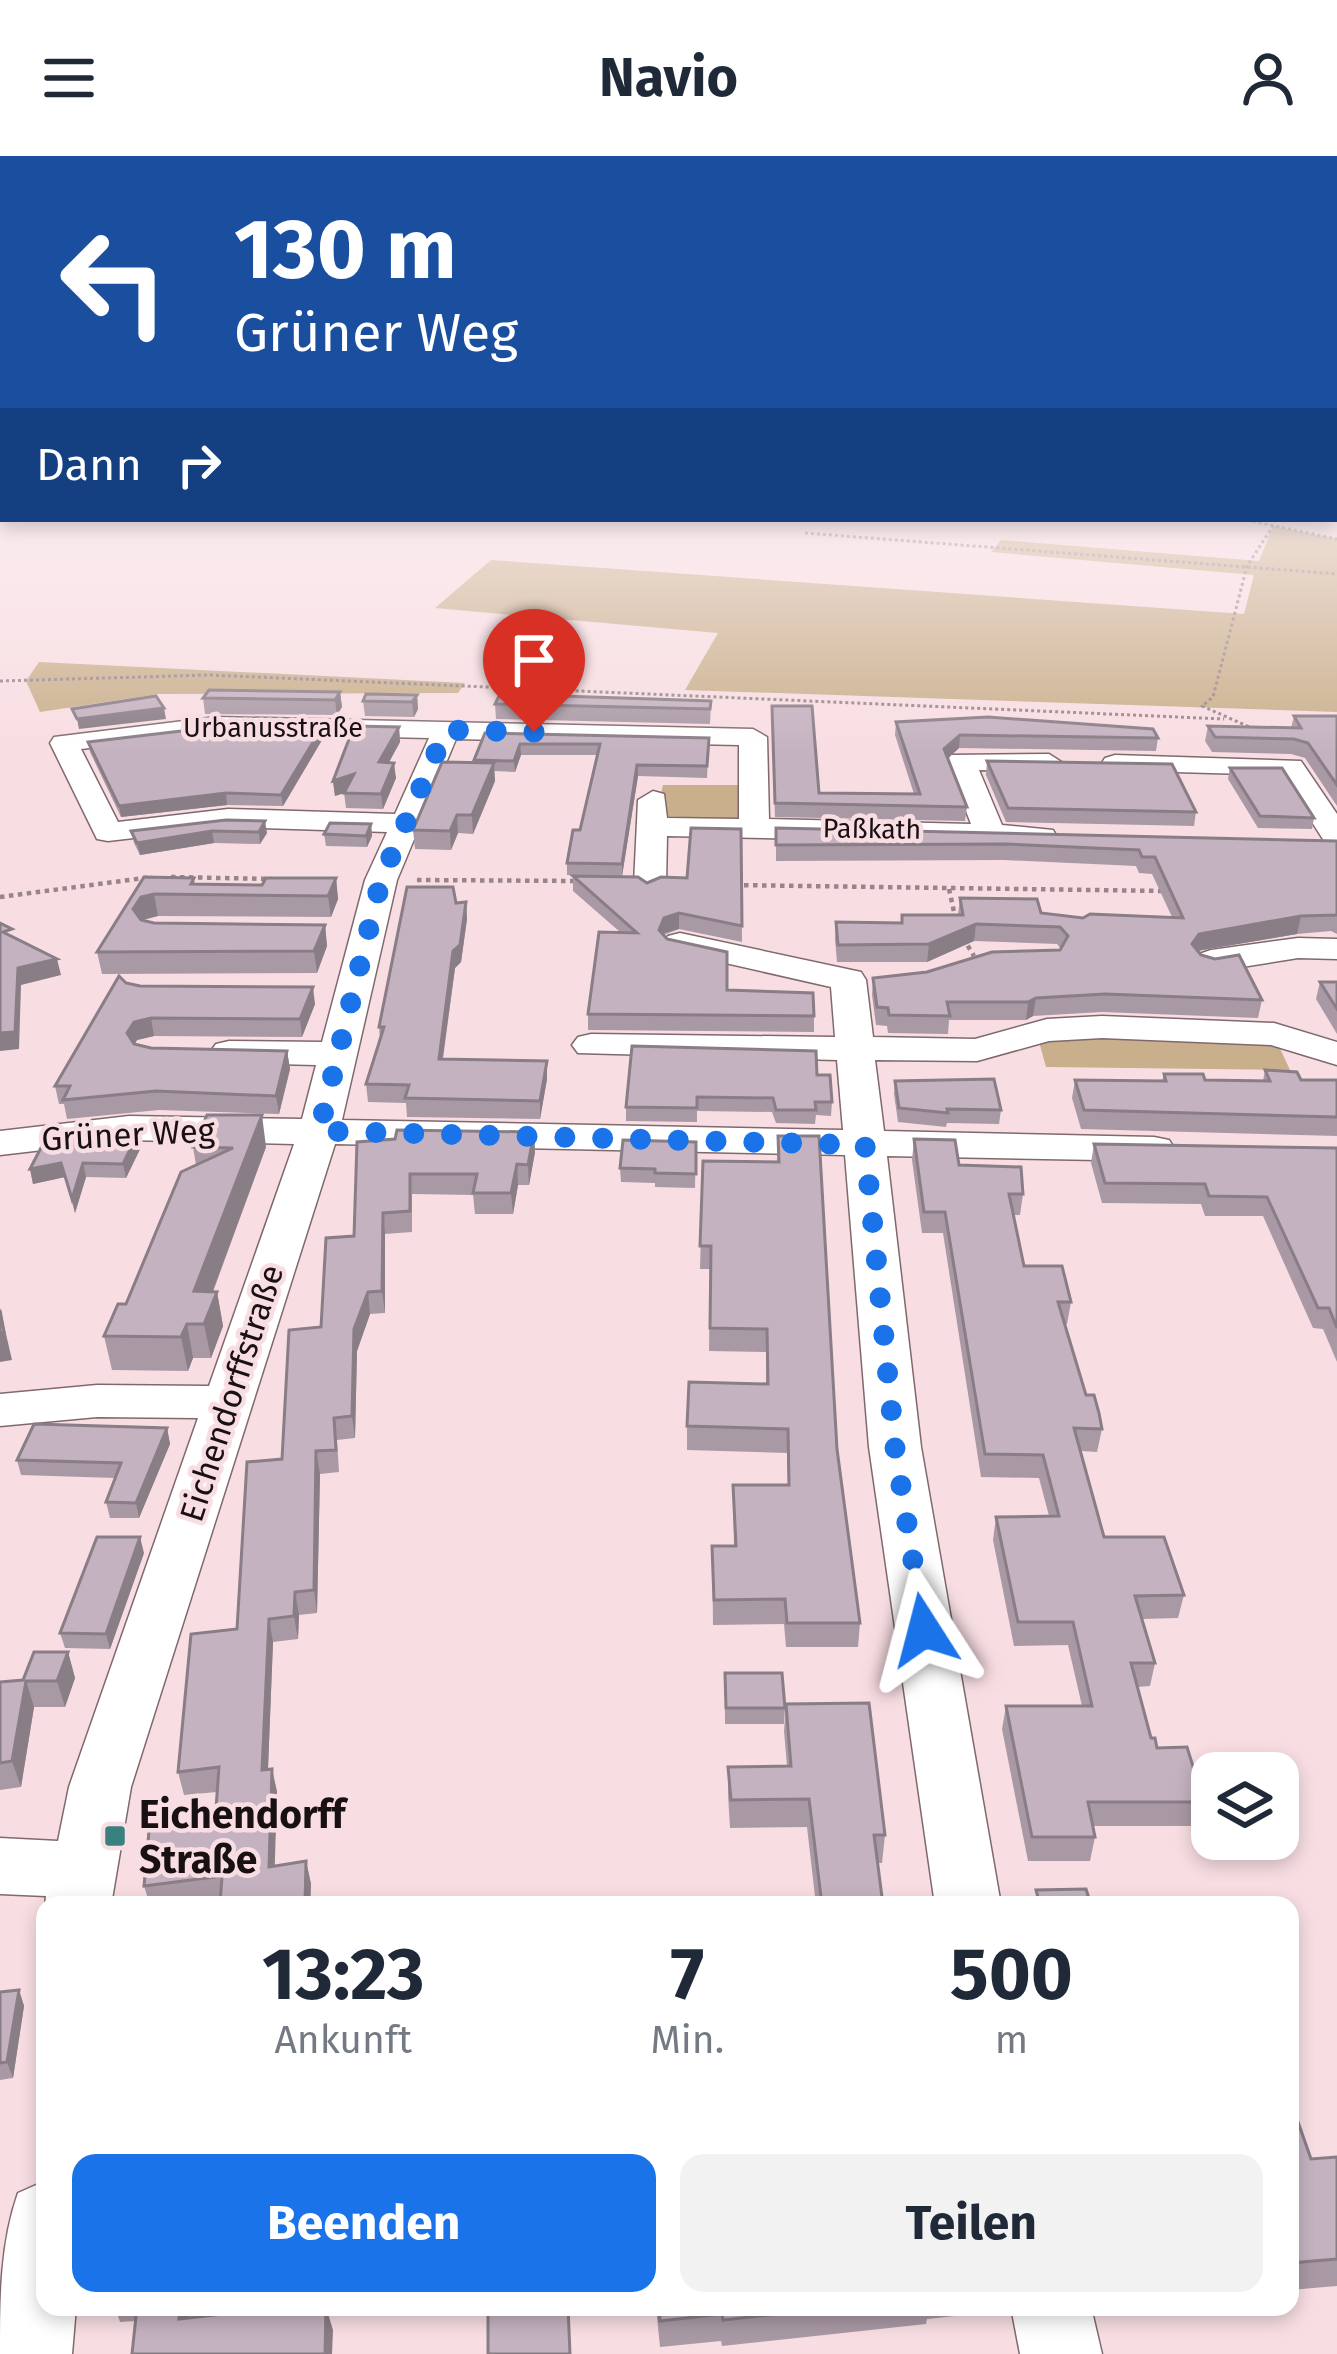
<!DOCTYPE html>
<html lang="de">
<meta charset="utf-8">
<style>
:root{--surface:#fff;--page:#f2f2f3;--text:#1f2937;--muted:#747a83;--accent:#1a73e8}
body{margin:0;font-family:"Fira Sans",sans-serif;background:var(--page);color:var(--text);height:100vh;display:flex;flex-direction:column;font-size:45px;white-space:nowrap}
*{box-sizing:border-box;margin:0}
p{font-size:39px;color:var(--muted)}
.icon{flex:none;width:66px;height:66px;fill:none;stroke:currentColor;stroke-width:2;stroke-linecap:round;stroke-linejoin:round}
.map{position:relative;flex:1;overflow:hidden}
.side{position:absolute;left:36px;top:1740px;width:1263px;height:420px;display:flex;flex-direction:column;background:var(--surface);border-radius:24px;box-shadow:0 6px 18px #0003}
.side>*{flex:none}
.banner{position:absolute;left:0px;top:0px;width:1338px;height:366px;box-shadow:0 6px 18px #0003;background:#1a4fa0;color:#fff;overflow:hidden}
.buttons{position:absolute;left:1191px;top:1596px;display:grid;gap:24px}
.buttons a{display:grid;place-items:center;width:108px;height:108px;border-radius:24px;background:var(--surface);box-shadow:0 6px 18px #0003;font-size:60px}
.pin{position:absolute;display:grid;place-items:center;width:102px;height:102px;color:#fff;margin:-123px -51px;border-radius:50% 50% 50% 0;rotate:-45deg;box-shadow:0 0 12px #0007}
.pin .icon{rotate:45deg}
.me{position:absolute;width:132px;margin:-66px;rotate:351deg;stroke-linejoin:round;filter:drop-shadow(0 0 9px #0008)}
.turn{display:flex;align-items:center;gap:42px;height:252px;padding:0 36px;font-size:54px}
.turn .icon{width:156px;height:156px;stroke-width:2.5}
.turn b{display:block;font-size:84px;line-height:102px}
.then{display:flex;align-items:center;height:114px;padding:0 36px;background:#0003;gap:24px;font-size:45px}
.eta{display:flex;justify-content:space-evenly;align-items:center;height:204px;text-align:center}
.eta b{font-size:72px;font-weight:700;line-height:84px}
.button{display:flex;gap:24px;margin-top:auto;padding:24px 36px}
.button a{flex:1;height:138px;border-radius:24px;background:var(--accent);color:#fff;font-size:48px;font-weight:700;line-height:138px;text-align:center}
.button a+a{background:var(--page);color:var(--text)}
header{display:flex;justify-content:space-between;align-items:center;height:156px;padding:0 36px;background:var(--surface);font-size:54px;font-weight:700}
.map>svg:first-child{display:block}
</style>
<header><svg class="icon" aria-label="menu" viewBox="0 0 24 24"><path d="M4 6h16M4 12h16M4 18h16"/></svg>Navio<svg class="icon" aria-label="person" viewBox="0 0 24 24"><circle cx="12" cy="8" r="4"/><path d="M4 21q1-7 8-7t8 7"/></svg></header>
<div class="map">
<svg width="1337" height="2198" viewBox="0 0 1337 2198">
<rect width="100%" height="100%" fill="#f8dee3"/>
<!-- green -->
<g fill="#c9af8b">
<path d="M1273,370L1337,383V556L685,534L718,477L435,452L491,404L1244,458L1254,419L991,396L1001,384L1259,405Z"/>
<path d="M39,506L465,527L458,537L158,538L40,556L26,525Z"/>
<path d="M663,629H739L738,662C712,673 679,672 657,655Z"/>
<path d="M1052,878L1276,884L1290,914L1046,911L1038,882Z"/>
</g>
<g fill="none" stroke-linecap="round" stroke-linejoin="round">
<!-- minor casing -->
<g stroke="#7f696d" stroke-width="3">
<g id="minor">
<path d="M216,561L753,573L767,581L769,663L971,668L947,605L951,599L1049,598L1063,607L1049,616L979,614L1002,669L1053,674L1057,681L1053,688L667,680L666,728L650,738L634,728L638,644L653,635L664,638L667,662L739,663V589L456,583L397,724L342,964L843,974L837,904L578,897L572,889L578,881L591,878L835,881L831,831L668,794L663,787L668,780L680,777L861,816L866,824L873,881L975,883L1047,863L1102,860L1274,867L1337,886V909L1271,889L1102,882L1049,885L977,905L875,904L884,975L1154,981L1169,984L1175,993L1169,1002L1154,1005L887,1000L921,1291L1001,1749H935L869,1291L845,999L335,988L131,1631L111,1749L45,1750L46,1740L0,1738V1682L58,1685L69,1631L198,1262L97,1261L0,1270V1238L97,1229L209,1230L294,988L129,984L0,999V975L129,960L302,963L316,909L229,907L216,904L210,896L216,888L229,885L322,886L365,724L387,676L228,671L108,685L97,683L50,587L54,581ZM216,577L429,582L395,658L228,653L118,666L81,593Z"/>
<path d="M1115,599L1301,605L1337,658V690L1326,688L1282,619L1105,614L1101,608L1105,602Z"/>
<path d="M1298,782L1337,783V803L1298,802L1211,816L1199,812L1193,805L1199,798L1211,794Z"/>
<path d="M45,2025V2151H76L72,2198H0C0,2143 0,2088 18,2037Z"/>
<path d="M1011,2151H1091L1102,2198H1020Z"/>
</g>
</g>
<!-- path-far1 -->
<g stroke="#978589" stroke-width="3" stroke-dasharray="3 3" stroke-linecap="butt">
<path d="M1241,363L1337,383"/>
<path d="M805,377L1337,418"/>
<path d="M0,525L210,519L1224,563"/>
<path d="M1254,573L1202,550L1213,541L1247,410L1273,370"/>
</g>
<!-- path -->
<g stroke="#978589" stroke-width="4.5" stroke-dasharray="4.5 4.5" stroke-linecap="butt">
<path d="M171,721L272,723"/>
<path d="M417,724L578,725"/>
<path d="M735,729L1165,735"/>
<path d="M949,733L956,765"/>
<path d="M0,741L152,721"/>
<path d="M963,782L974,800"/>
</g>
<!-- minor -->
<use href="#minor" fill="#fff" fill-rule="evenodd"/>
</g>
<!-- wall -->
<g fill="#a999a5">
<path d="M340,536L342,551L337,559L205,558L203,542Z"/>
<path d="M417,539L418,553L414,561L365,560L363,545Z"/>
<path d="M711,545L710,568L496,563L495,548Z"/>
<path d="M1294,560H1337V650L1305,602L1291,598L1212,596L1205,585L1208,570L1291,572Z"/>
<path d="M772,563L819,637L914,638L895,579L896,566L1158,582L1156,595L959,592L948,602L967,651L965,665L775,661Z"/>
<path d="M399,571L400,586L389,606L396,622L383,653L346,652L344,637L335,640L333,625Z"/>
<path d="M485,577L709,582L707,622L638,620L622,720L567,719V707L580,674L598,599H521L515,616L494,615L495,625L473,678L458,677L451,694L415,693L413,674L474,607Z"/>
<path d="M322,584L283,650L227,649L121,661L90,596L88,586Z"/>
<path d="M987,605L1196,656L1194,670L1006,666L986,619Z"/>
<path d="M1230,612L1314,662L1312,673L1258,672L1228,623Z"/>
<path d="M226,664L267,677L260,688L214,687L140,699L134,687L131,675Z"/>
<path d="M371,668L372,680L367,691L326,690L324,678Z"/>
<path d="M776,672L1337,685V778L1331,775L1297,778L1198,795L1262,844L1258,862L1102,856L1033,860L1026,864H949L948,878L888,877L887,870L876,869L872,839L873,822L927,816L1061,793L1057,788L974,785L927,806H837L835,783L836,766L901,767L958,759L960,742L1041,757L1083,762L1172,761L1152,718L1139,717L1136,710L1004,704L776,705Z"/>
<path d="M741,673L742,786L679,773L664,779L727,834L814,860V876L588,874V858L620,776L573,735V720L647,727L687,722Z"/>
<path d="M144,721L194,722L195,728L262,729L336,722L338,743L331,761L158,760L144,764L154,767L325,769L327,790L317,817L102,818L97,796Z"/>
<path d="M466,746L467,763L461,806L455,812L443,903L547,923L540,963L407,961L406,947L368,946L366,928L380,884L379,871L456,747Z"/>
<path d="M1320,826H1337V878L1316,843Z"/>
<path d="M140,830L315,848L302,881L154,880L137,884L135,888L151,892L287,895L290,913L279,958L159,954L67,963L64,948H59L55,930Z"/>
<path d="M1265,914L1301,924H1337V980L1081,973L1072,942L1075,924L1162,925L1164,918L1205,924L1263,925Z"/>
<path d="M817,919L832,946L831,960L816,959L815,968L776,967L772,956L697,955V966L626,965V951Z"/>
<path d="M895,925L1001,954L999,968L947,967L946,971L898,966L894,938Z"/>
<path d="M139,975L142,989L126,1022L86,1021L75,1057L65,1021L33,1028L30,1013Z"/>
<path d="M534,976L535,996L529,1029H518L513,1058H475L473,1039L412,1038V1076L385,1078V1157L370,1158L357,1195L355,1282L337,1284L339,1316L320,1318L317,1457L299,1459L298,1483L273,1486L268,1613H272L277,1636L274,1710L306,1705L311,1728L310,1749H220V1744L184,1749H150L144,1730L215,1666L217,1636L184,1639L178,1616L237,1473L282,1303L321,1171L354,1080L357,986Z"/>
<path d="M778,980L837,1293L860,1467L858,1491H786L784,1468L713,1469L712,1390H734L733,1329H788L787,1297L687,1294V1270L766,1228V1196L709,1195L710,1113H700L703,1005L777,1006Z"/>
<path d="M914,983L959,1009L1023,1038L1020,1059H1014L1024,1110L1071,1146L1067,1168H1065L1086,1239L1102,1273L1097,1296L1081,1295L1104,1381L1184,1439L1178,1462L1142,1463L1155,1507L1150,1530L1137,1531L1151,1582L1204,1646L1197,1670H1093L1095,1681L1090,1705H1028L1002,1573L1006,1550H1082L1068,1489L1014,1490L993,1384L996,1361L1049,1360L1039,1322L981,1321L943,1077H922L912,1004Z"/>
<path d="M696,986L695,1032L655,1031V1027L621,1026L620,1012Z"/>
<path d="M1094,988L1337,992V1206L1323,1173L1313,1172L1263,1060H1205L1201,1048L1102,1047L1091,1007Z"/>
<path d="M193,991H266L213,1136H217L223,1170L211,1202H193L188,1215L112,1214L104,1180L126,1148L196,1009Z"/>
<path d="M167,1272L170,1288L139,1362H110L106,1346L115,1322L21,1319L17,1304Z"/>
<path d="M144,1397L110,1493L65,1492L60,1477Z"/>
<path d="M68,1496L75,1522L65,1551H34L21,1631L0,1634V1526L23,1524Z"/>
<path d="M725,1517L785,1552L784,1568H725Z"/>
<path d="M786,1548L885,1679L882,1707H877L883,1749H816L807,1671L730,1672L728,1639V1611L787,1610L784,1575Z"/>
<path d="M19,1834L24,1850L13,1922L0,1924V1836Z"/>
<path d="M1290,1943L1311,2003L1337,2001V2130L1290,2134Z"/>
<path d="M115,2151H190L189,2162L333,2174L136,2165L120,2166Z"/>
<path d="M656,2151H965L964,2159L927,2163L926,2168L722,2190L721,2185L660,2191Z"/>
</g>
<!-- shaded-wall -->
<g fill="#897d86">
<path d="M340,536L342,551L337,559L335,544Z"/>
<path d="M417,539L418,553L414,561L412,546Z"/>
<path d="M164,552L166,563L79,573L77,563Z"/>
<path d="M399,571L400,586L381,621L379,606Z"/>
<path d="M321,573L322,584L283,650L281,639Z"/>
<path d="M960,579L959,592L943,607L944,593Z"/>
<path d="M520,588L521,599L515,616L514,605Z"/>
<path d="M394,607L396,622L383,653L381,638Z"/>
<path d="M494,607L495,625L473,678L472,659Z"/>
<path d="M637,609L638,620L622,720V708Z"/>
<path d="M354,618L356,633L335,640L333,625Z"/>
<path d="M226,637L227,649L121,661L119,650Z"/>
<path d="M457,659L458,677L451,694L450,675Z"/>
<path d="M265,665L267,677L260,688L259,676Z"/>
<path d="M371,668L372,680L367,691L366,680Z"/>
<path d="M212,675L214,687L140,699L137,687Z"/>
<path d="M336,722L338,743L331,761L328,740Z"/>
<path d="M154,738L158,760L145,763L136,774L133,753L141,741Z"/>
<path d="M466,746L467,763L461,806L455,812L440,921L439,903L453,795Z"/>
<path d="M679,757V773L664,777L659,790V774L664,762Z"/>
<path d="M1301,760L1297,778L1196,795L1192,788L1199,778Z"/>
<path d="M976,768L974,785L927,806L929,788Z"/>
<path d="M325,769L327,790L317,817L314,795Z"/>
<path d="M57,803L61,819L21,829L19,893L0,895V877L18,812Z"/>
<path d="M313,831L315,848L302,881L300,863Z"/>
<path d="M1036,842L1033,860L1026,864L1028,846Z"/>
<path d="M151,862L154,880L137,884L130,895L127,877L134,866Z"/>
<path d="M287,895L290,913L279,958L276,940Z"/>
<path d="M547,905V923L540,963V945Z"/>
<path d="M262,959L266,991L200,1169L194,1135Z"/>
<path d="M139,975L142,989L126,1022L123,1008Z"/>
<path d="M534,976L535,996L529,1029L528,1009Z"/>
<path d="M61,1007L65,1021L33,1028L30,1013Z"/>
<path d="M83,1007L86,1021L75,1057L72,1043Z"/>
<path d="M517,1008L518,1029L513,1058L511,1037Z"/>
<path d="M383,1057L385,1078V1157L382,1135Z"/>
<path d="M217,1136L223,1170L211,1202L204,1168Z"/>
<path d="M368,1136L370,1158L357,1195L355,1282L352,1260L354,1173Z"/>
<path d="M0,1152L12,1204L0,1206Z"/>
<path d="M187,1168L193,1202L188,1215L181,1181Z"/>
<path d="M167,1272L170,1288L139,1362L136,1347Z"/>
<path d="M316,1295L320,1318L317,1457L314,1434Z"/>
<path d="M140,1381L144,1397L110,1493L106,1478Z"/>
<path d="M295,1436L299,1459L298,1483L294,1460Z"/>
<path d="M269,1463L273,1486L267,1637L262,1614Z"/>
<path d="M68,1496L75,1522L65,1551L57,1525Z"/>
<path d="M26,1525L34,1551L21,1631L12,1605Z"/>
<path d="M272,1613L277,1636L274,1734L269,1711Z"/>
<path d="M306,1705L311,1728L310,1749H305Z"/>
<path d="M19,1834L24,1850L13,1922L7,1906Z"/>
<path d="M180,2151H190L188,2190L179,2163Z"/>
<path d="M326,2151L333,2174L332,2198H325Z"/>
</g>
<!-- building -->
<g fill="#c4b2c0" stroke="#897d86" stroke-width="3">
<path d="M209,534L340,536L335,544L203,542Z"/>
<path d="M366,538L417,539L412,546L363,545Z"/>
<path d="M500,538L711,545L710,553L495,548Z"/>
<path d="M156,540L164,552L77,563L72,553Z"/>
<path d="M772,550H812L819,637L920,638L896,566L988,561L1153,573L1158,582L960,579L944,593L967,651L775,647Z"/>
<path d="M1294,560H1337V629L1308,587L1294,583L1215,581L1208,570L1301,572Z"/>
<path d="M354,570L399,571L379,606L394,607L381,638L344,637L354,618L333,625Z"/>
<path d="M215,571L321,573L281,639L226,637L119,650L88,586Z"/>
<path d="M485,577L709,582L707,610L637,609L622,708L567,707L573,674H580L600,588H520L514,605L474,604Z"/>
<path d="M987,605L1172,608L1196,656L1008,652Z"/>
<path d="M442,606L494,607L472,659H457L450,675L413,674Z"/>
<path d="M1230,612H1282L1314,662L1260,660Z"/>
<path d="M226,664L265,665L259,676L212,675L137,687L131,675Z"/>
<path d="M330,667L371,668L366,680L324,678Z"/>
<path d="M691,672L741,673L742,770L679,757L664,762L659,774L667,783L727,796V834L813,837L814,860L588,858L599,776L637,777L573,720L638,721L647,727L661,721L687,722Z"/>
<path d="M776,672L1337,685V759L1301,760L1199,778L1192,788L1201,799L1215,803L1239,799L1262,844L1105,838L1036,842L1028,846H947L950,860L889,859L888,852L877,851L873,822L927,816L992,796L1060,794L1068,780L1060,771L976,768L929,788L838,789L836,766L902,767V759H963L960,742L1037,743L1041,757L1083,762L1090,758L1183,762L1155,701H1142L1139,694L1006,688L776,689Z"/>
<path d="M144,721L194,722L191,728L262,729L266,722H336L328,740L154,738L141,741L133,753L141,764L154,767L325,769L314,795L97,796Z"/>
<path d="M407,731H453L456,747L466,746L460,789L453,795L439,903L547,905L540,945L405,942L409,929L366,928L384,871H379Z"/>
<path d="M0,767L12,773L3,776L57,803L18,812L15,876L0,877Z"/>
<path d="M119,820L126,827L140,830L313,831L300,863L151,862L134,866L127,877L134,888L151,892L287,895L276,940L156,935L63,944L70,930H55Z"/>
<path d="M1320,826H1337V853Z"/>
<path d="M632,890L816,895L817,919H830L832,946H815L816,954H776L773,942L697,941V952L626,951Z"/>
<path d="M1265,914L1297,916L1301,924H1337V961L1084,954L1075,924L1166,925L1164,918H1203L1205,924L1270,925Z"/>
<path d="M994,923L1001,954L947,953L948,957L899,952L895,925Z"/>
<path d="M207,959H262L194,1135L217,1136L204,1168H187L181,1181L104,1180L118,1148H126L181,1016L233,992L193,991Z"/>
<path d="M397,974L534,976L528,1009L517,1008L511,1037H473L477,1018H410V1055L383,1057L382,1135L368,1136L354,1173L352,1260L334,1262L336,1294L316,1295L314,1434L295,1436L294,1460L269,1463L262,1614L272,1613L269,1711L306,1705L305,1749H220L222,1720L144,1730L149,1675L215,1666L219,1611L178,1616L191,1478L237,1473L247,1306L282,1303L289,1174L321,1171L326,1082L354,1080L357,986L395,983Z"/>
<path d="M139,975L123,1008L83,1007L72,1043L61,1007L30,1013L45,984Z"/>
<path d="M778,980H819L837,1293L860,1467H787L785,1443L714,1444L712,1390H736L733,1329H789L788,1273L687,1270L689,1226L768,1228L767,1173L710,1172L711,1090H700L703,1005L779,1006Z"/>
<path d="M914,983L955,984L959,1009L1021,1011L1023,1038H1009L1024,1110H1062L1071,1146H1058L1086,1239H1094L1099,1257L1102,1273L1074,1272L1104,1381H1164L1184,1439L1135,1440L1155,1507H1131L1151,1582H1155L1157,1592L1187,1591L1204,1646H1088L1095,1681H1032L1006,1550H1092L1073,1466H1018L996,1361L1059,1360L1043,1299L985,1298L945,1056H924Z"/>
<path d="M623,984L696,986V1018L655,1017V1013L620,1012Z"/>
<path d="M1094,988L1337,992V1172L1329,1152H1318L1267,1041L1209,1040L1205,1028L1105,1027Z"/>
<path d="M0,1154L4,1176L0,1177Z"/>
<path d="M34,1268L167,1272L136,1347L106,1346L121,1307L17,1304Z"/>
<path d="M97,1381H140L106,1478L60,1477Z"/>
<path d="M34,1496H68L57,1525H26L12,1605L0,1607V1526L23,1524Z"/>
<path d="M725,1517H782L785,1552H726Z"/>
<path d="M869,1547L885,1679H874L883,1749H822L809,1643L731,1644L728,1611L791,1610L786,1548Z"/>
<path d="M1086,1733L1091,1749H1040L1036,1734Z"/>
<path d="M19,1834L7,1906L0,1907V1836Z"/>
<path d="M1290,1943L1311,2003L1337,2001V2103L1290,2107Z"/>
<path d="M137,2151H180L179,2163L286,2151H326L325,2198H132Z"/>
<path d="M488,2151H568L570,2198H488Z"/>
<path d="M659,2151H843L723,2164L722,2158L660,2165Z"/>
</g>
<!-- sky -->
<linearGradient id="sky" x2="0" y2="1"><stop stop-color="#95afe8"/><stop offset="0.48" stop-color="#fcf0f2"/><stop offset="1" stop-color="#fcf0f2" stop-opacity="0"/></linearGradient>
<rect width="1337" height="598" fill="url(#sky)"/>
<g fill="none" stroke-linecap="round" stroke-linejoin="round">
<!-- route -->
<path stroke="#1a73e8" stroke-width="21" stroke-dasharray="0 37.8" d="M534,576L446,574L381,724L319,975L865,989L895,1292L924,1474"/>
</g>
<!-- markers -->
<rect fill="#39817f" stroke="#f8dee3" stroke-width="4.5" x="103" y="1668" width="24" height="24" rx="6"/>
<g text-anchor="middle" stroke-width="9" stroke-linejoin="round" paint-order="stroke">
<!-- far-street labels -->
<g font-size="27" fill="#181012" stroke="#f8dee3">
<text x="273" y="581">Urbanusstraße</text>
<text transform="translate(872 673) rotate(1)" y="9">Paßkath</text>
</g>
<!-- street labels -->
<g font-size="33" fill="#181012" stroke="#f8dee3">
<text transform="translate(128 978) rotate(-3)" y="12">Grüner Weg</text>
<text transform="translate(231 1237) rotate(-72)" y="12">Eichendorffstraße</text>
</g>
<!-- near-poi labels -->
<g font-size="39" font-weight="bold" fill="#181012" stroke="#f8dee3" text-anchor="start">
<text x="139" y="1672">Eichendorff<tspan x="139" dy="45">Straße</tspan></text>
</g>
</g>
</svg>
<div class="buttons">
<a><svg class="icon" aria-label="layers" viewBox="0 0 24 24"><path d="M12 4l9 5-9 5-9-5zM3 14l9 5 9-5"/></svg></a>
</div>
<div class="pin" style="left:534px;top:576px;background:#d93025"><svg class="icon" aria-label="arrive" viewBox="0 0 24 24"><path d="M6 21V4h12l-3 4 3 4H6"/></svg></div>
<svg class="me" style="left:924px;top:1474px" viewBox="-20 -20 40 40"><path d="M0-17L14 15 0 8-14 15z" fill="#1a73e8" stroke="#fff" stroke-width="4"/></svg>
<div class="banner">
<div class="turn"><svg class="icon" aria-label="left" viewBox="0 0 24 24"><path d="M17 20v-9H6M10 6l-5 5 5 5"/></svg><div><b>130 m</b>Grüner Weg</div></div>
<div class="then">Dann<svg class="icon" aria-label="right" viewBox="0 0 24 24"><path d="M7 20v-9h11M14 6l5 5-5 5"/></svg></div>
</div>
<section class="side">
<div class="eta">
<div><b>13:23</b><p>Ankunft</p></div>
<div><b>7</b><p>Min.</p></div>
<div><b>500</b><p>m</p></div>
</div>
<div class="button"><a>Beenden</a><a>Teilen</a></div>
</section>
</div>
